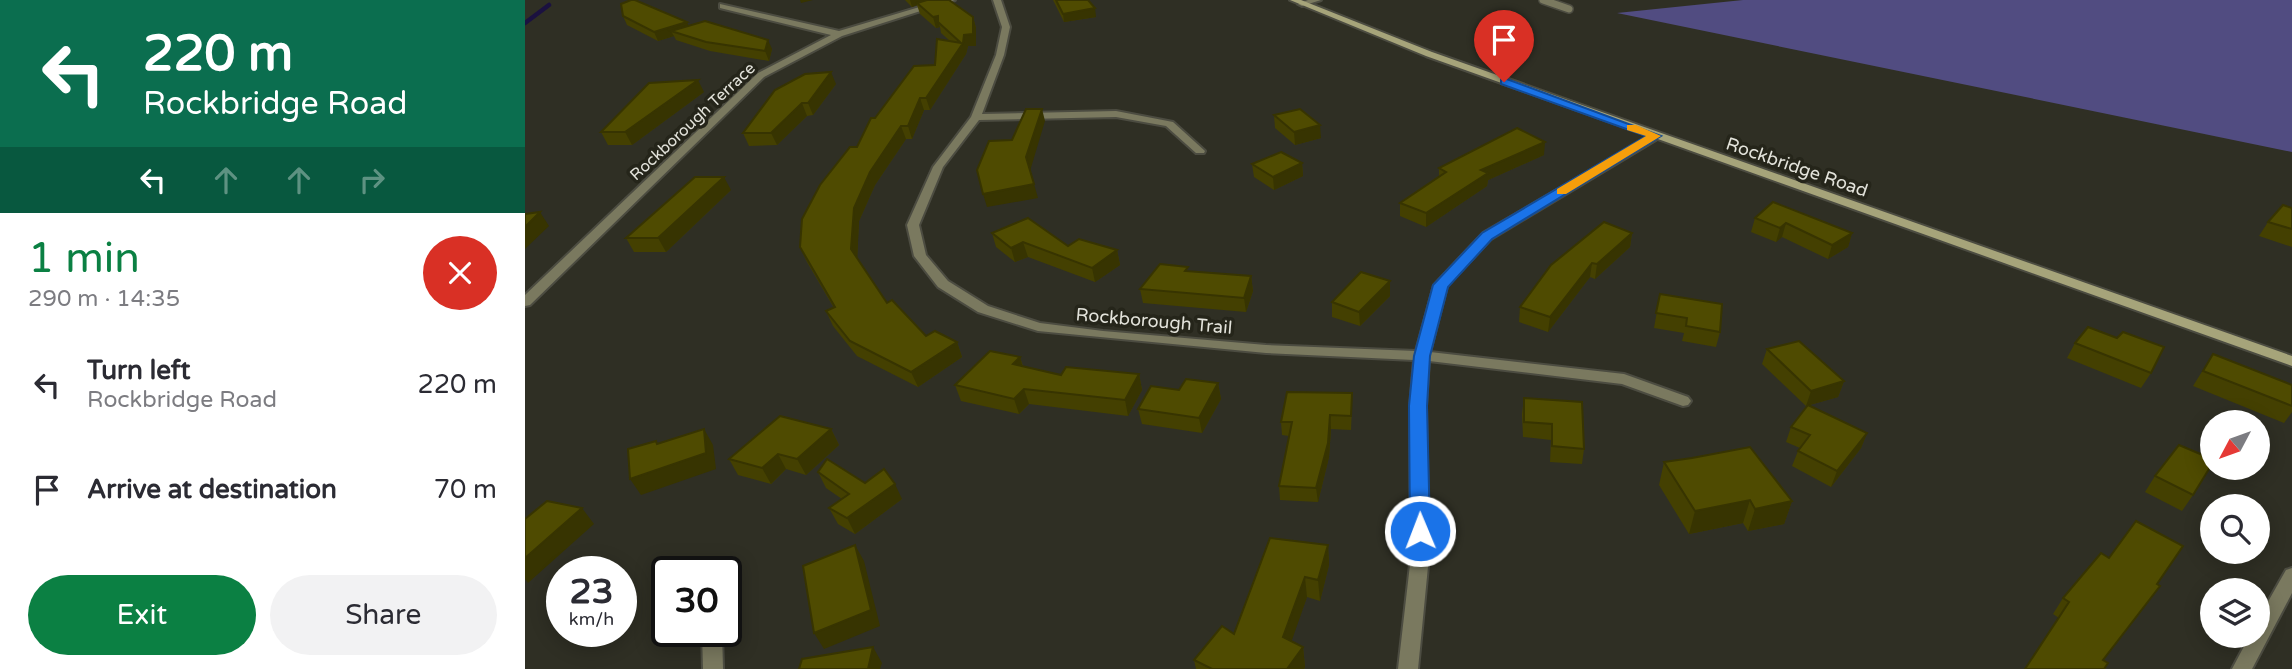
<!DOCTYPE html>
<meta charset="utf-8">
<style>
:root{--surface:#fff;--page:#f2f2f3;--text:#2b2b33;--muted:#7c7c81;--accent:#0b8043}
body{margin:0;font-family:"Varela Round",sans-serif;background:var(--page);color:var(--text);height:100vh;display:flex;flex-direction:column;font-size:26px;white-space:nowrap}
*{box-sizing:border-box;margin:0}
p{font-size:23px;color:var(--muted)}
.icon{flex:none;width:38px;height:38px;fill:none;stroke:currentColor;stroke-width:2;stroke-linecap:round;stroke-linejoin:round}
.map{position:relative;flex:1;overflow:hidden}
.details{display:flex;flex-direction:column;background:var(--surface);width:525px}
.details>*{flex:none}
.banner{background:#0b6e4f;color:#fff;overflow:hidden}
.needle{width:46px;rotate:229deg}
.fabs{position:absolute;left:1675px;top:410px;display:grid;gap:14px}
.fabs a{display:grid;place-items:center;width:70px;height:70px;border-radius:50%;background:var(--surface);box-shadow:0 4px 18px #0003;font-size:35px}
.speed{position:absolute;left:21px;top:556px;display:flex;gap:14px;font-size:35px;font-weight:700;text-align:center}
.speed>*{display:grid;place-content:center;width:91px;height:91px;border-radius:50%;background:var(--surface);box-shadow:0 4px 18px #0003;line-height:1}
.speed small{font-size:18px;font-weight:400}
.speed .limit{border:4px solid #111;border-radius:10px;background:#fff;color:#111}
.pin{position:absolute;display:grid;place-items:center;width:60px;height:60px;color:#fff;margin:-72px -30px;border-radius:50% 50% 50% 0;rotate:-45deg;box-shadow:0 0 7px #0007}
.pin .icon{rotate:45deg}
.me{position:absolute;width:77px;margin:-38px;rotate:359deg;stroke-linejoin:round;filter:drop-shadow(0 0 5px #0008)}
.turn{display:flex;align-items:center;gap:24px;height:147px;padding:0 28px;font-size:32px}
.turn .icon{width:91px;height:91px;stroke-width:2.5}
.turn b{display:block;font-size:49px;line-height:60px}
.lanes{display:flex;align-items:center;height:66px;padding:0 28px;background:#0003;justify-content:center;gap:35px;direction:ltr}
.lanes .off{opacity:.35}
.round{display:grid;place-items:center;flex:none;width:74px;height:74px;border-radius:37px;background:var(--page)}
.summary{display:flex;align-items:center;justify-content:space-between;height:119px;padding:0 28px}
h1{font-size:42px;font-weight:600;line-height:52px;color:var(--accent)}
.primary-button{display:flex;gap:14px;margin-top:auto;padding:14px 28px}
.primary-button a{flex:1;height:80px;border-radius:42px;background:var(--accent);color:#fff;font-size:28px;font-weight:600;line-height:80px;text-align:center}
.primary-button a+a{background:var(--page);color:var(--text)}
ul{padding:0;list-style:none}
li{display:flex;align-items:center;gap:21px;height:105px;padding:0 28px}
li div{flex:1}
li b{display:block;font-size:26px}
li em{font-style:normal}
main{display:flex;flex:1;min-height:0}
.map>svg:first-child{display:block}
</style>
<main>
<section class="details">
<div class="banner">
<div class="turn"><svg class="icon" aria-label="left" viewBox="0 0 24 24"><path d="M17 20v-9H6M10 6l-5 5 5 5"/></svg><div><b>220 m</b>Rockbridge Road</div></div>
<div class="lanes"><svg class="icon" aria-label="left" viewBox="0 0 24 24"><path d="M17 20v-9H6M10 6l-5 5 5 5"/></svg><svg class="icon off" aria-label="ahead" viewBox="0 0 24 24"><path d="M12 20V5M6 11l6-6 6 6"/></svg><svg class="icon off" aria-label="ahead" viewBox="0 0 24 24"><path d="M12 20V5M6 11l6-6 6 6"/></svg><svg class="icon off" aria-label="right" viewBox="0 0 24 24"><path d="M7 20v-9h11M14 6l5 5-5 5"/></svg></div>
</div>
<div class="summary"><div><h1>1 min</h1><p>290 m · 14:35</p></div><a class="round" style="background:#d93025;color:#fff"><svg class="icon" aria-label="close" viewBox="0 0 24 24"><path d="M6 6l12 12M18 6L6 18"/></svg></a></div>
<ul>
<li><svg class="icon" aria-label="left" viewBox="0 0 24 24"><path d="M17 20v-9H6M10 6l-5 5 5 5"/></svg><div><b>Turn left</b><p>Rockbridge Road</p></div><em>220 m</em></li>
<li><svg class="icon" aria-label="arrive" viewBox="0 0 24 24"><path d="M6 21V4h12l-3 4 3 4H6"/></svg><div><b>Arrive at destination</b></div><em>70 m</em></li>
</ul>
<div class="primary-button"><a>Exit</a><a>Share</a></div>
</section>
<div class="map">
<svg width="1767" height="669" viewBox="0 0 1767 669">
<rect width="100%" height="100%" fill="#2f2f24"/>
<!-- forest -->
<path fill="#514c81" d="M1218,0H1767V152L1092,13Z"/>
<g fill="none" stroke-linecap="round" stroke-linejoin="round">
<!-- stream -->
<path stroke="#1b1140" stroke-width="4.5" d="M0,23L24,5"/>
<!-- service casing -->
<g stroke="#4c4c41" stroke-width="10">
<path id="service" d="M1018,0L1044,9"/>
</g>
<!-- minor casing -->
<g stroke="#4c4c41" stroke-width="4">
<g id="minor">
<path d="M418,0H430L317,36L239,77L5,305L0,306V295L233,73L306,35L195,8V4L314,31Z"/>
<path d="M468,0H476L485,27L479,55L457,114L591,111L648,122L680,151L679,153H671L641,126L591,117L454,120L418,167L394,225L401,255L423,281L463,306L515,323L578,331L741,345L891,351L909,285L958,233L1130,133L1134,134V138L966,239L922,286L905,352L1099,374L1163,397L1166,401L1163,405L1158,406L1097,384L904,361L901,406L904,556L893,669H873L886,556L885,406L889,360L741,353L513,331L453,312L413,287L389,256L382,225L408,167L446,117L471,55L477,27Z"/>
<path d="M1767,568V593L1727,669H1707L1725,635H1732V621L1761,570Z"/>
<path d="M177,632H197L198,669H178Z"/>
</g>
</g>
<!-- tertiary casing -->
<g stroke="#4c4c41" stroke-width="4">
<path id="tertiary" d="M783,0H796L777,6L773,4Z"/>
</g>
<!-- secondary casing -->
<g stroke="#4c4c41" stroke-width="4">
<path id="secondary" d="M765,0H776L907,52L1767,356V366L901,56Z"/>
</g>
<!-- service -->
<use href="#service" stroke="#7a795f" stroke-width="7"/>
<!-- minor -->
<use href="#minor" fill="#7a795f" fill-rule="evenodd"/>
<!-- tertiary -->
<use href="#tertiary" fill="#7a795f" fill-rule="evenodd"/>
<!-- secondary -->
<use href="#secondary" fill="#a6a47a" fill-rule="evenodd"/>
</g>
<!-- wall -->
<g fill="#444001">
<path d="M380,0H424L448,17L451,28V46H443L441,54L405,110H399L387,139H381L350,185L334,221L332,259L362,303L401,336L432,342L437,357L393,387L332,356L308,326L301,311L309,308L282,262L275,247L332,147L350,118L410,65L425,41L416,33L415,27L411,28L395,14L392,5L387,7Z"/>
<path d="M528,0H563L571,17L539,22Z"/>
<path d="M98,16L164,26L247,49L244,61L185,51L151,40L149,36L133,41L102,25Z"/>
<path d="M311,84L288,115L282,116L252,145L224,146L218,133Z"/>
<path d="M179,92L107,145H83L76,132Z"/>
<path d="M749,115L796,138L770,145L750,128Z"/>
<path d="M1019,155L963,180L962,186L901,227L875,216V203L914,176V168Z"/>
<path d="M777,163L778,176L749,190L729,177L727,164Z"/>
<path d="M206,190L141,252H109L101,238Z"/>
<path d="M1767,208V247L1734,236L1743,222Z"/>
<path d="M1230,218L1327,233L1323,247L1303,259L1257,237L1251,242L1226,232Z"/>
<path d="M467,233L543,246L592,250L595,265L570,282L503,257L490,262L471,247Z"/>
<path d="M1107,233L1105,247L1070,279L1065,277L1023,332L994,322L995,307Z"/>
<path d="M726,276L728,291L721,312L618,303L615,289Z"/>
<path d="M865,281V296L835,326L807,317V302Z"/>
<path d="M1135,294L1195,332L1191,347L1157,341L1159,333L1129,328Z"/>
<path d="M1550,343L1626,373L1616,388L1542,358Z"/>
<path d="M1242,349L1319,381L1313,397L1281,406L1237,364Z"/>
<path d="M1688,354L1767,385V412L1759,423L1668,386Z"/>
<path d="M495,357L498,366L536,375L614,374L617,390L603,416L504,404L494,414L436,401L430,385Z"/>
<path d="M693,383L696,399L677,433L617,424L613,409L654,390Z"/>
<path d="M999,398L1059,449L1057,464L1025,462L1026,440L998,437L997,414Z"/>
<path d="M827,407L826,430L806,429L804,457L793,502L755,500L754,486L764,436L757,435L756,422Z"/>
<path d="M1266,427L1342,433L1336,448L1306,487L1267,466L1273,451L1275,448L1261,442Z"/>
<path d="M306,429L314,445L281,475L261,469L246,484L213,475L204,459Z"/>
<path d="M1139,462L1267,501L1259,524L1223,531L1218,523L1164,534L1134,485Z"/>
<path d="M293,472L340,483L377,499L330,534L313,524L304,508L317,499L301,488Z"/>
<path d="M1630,476L1668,495L1657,511L1620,492Z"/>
<path d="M803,545L804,565L795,601L782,597L766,641L778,647L780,667L779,669H671L669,660L709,634Z"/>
<path d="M1576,553L1578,660L1534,618L1528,614L1538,598Z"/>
</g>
<!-- shaded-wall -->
<g fill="#373401">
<path d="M275,0H288L276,3Z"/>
<path d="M385,0H409L392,3V5L387,7Z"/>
<path d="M570,8L571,17L539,22L538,14Z"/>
<path d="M413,16V22L415,27L411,28L408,17Z"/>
<path d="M448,17L451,28V46H443L441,54L405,110L401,98L439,35Z"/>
<path d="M162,22L166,31H146L149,36L133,41L129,32Z"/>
<path d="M243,40L247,49L244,61L240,51Z"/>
<path d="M306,72L311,84L288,115L283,103Z"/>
<path d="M173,80L179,92L107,145L100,132Z"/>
<path d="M395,98L399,110L387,139L383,126Z"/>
<path d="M277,103L282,116L252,145L246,133Z"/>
<path d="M517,109L520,121L505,171L501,157Z"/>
<path d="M795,125L796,138L770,145L769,132Z"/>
<path d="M376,126L381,139L350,185L334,221L332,264L326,249L329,208L345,172Z"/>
<path d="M1020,142L1019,155L963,180L962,186L901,227V213L956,170Z"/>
<path d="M777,163L778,176L749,190L748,177Z"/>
<path d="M199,177L206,190L141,252L133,238Z"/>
<path d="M509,184L513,198L462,207L458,194Z"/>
<path d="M15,212L24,226L0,249V227Z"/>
<path d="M1261,223L1257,237L1251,242L1255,228Z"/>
<path d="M1107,233L1105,247L1070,279L1072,264Z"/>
<path d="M1327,233L1323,247L1303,259L1307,245Z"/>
<path d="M498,242L503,257L490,262L486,248Z"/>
<path d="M592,250L595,265L570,282L567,268Z"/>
<path d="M1067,263L1065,277L1023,332L1025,317Z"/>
<path d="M726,276L728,291L721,312L719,298Z"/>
<path d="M865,281V296L835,326L834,312Z"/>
<path d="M432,342L437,357L393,387L386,372Z"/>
<path d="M495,357L499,372L488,364Z"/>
<path d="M614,374L617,390L603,416L600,400Z"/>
<path d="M1319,381L1313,397L1281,406L1286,391Z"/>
<path d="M693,383L696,399L677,433L674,418Z"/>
<path d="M499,389L504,404L494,414L489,399Z"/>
<path d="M805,415L806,429L804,457L793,502L791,488Z"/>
<path d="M179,429L188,445L191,469L116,495L105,479Z"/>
<path d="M306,429L314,445L281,475L272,459Z"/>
<path d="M1342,433L1336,448L1306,487L1312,471Z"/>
<path d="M253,454L261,469L246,484L237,468Z"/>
<path d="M370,484L377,499L330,534L322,518Z"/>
<path d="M1225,500L1218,523L1164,534L1170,511Z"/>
<path d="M1267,501L1259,524L1223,531L1230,509Z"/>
<path d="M57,508L69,524L3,583L0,579V558Z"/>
<path d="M330,545L339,561L355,626L299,649L289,633Z"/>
<path d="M803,545L804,565L795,601L793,580Z"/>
<path d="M780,577L782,597L761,657L758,637Z"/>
<path d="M348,647L357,663L355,669H343Z"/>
<path d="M778,647L780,667L779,669H762Z"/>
</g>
<!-- building -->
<g fill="#4f4b01" stroke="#373401" stroke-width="2">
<path d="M106,0H110L162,22L129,32L98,16L96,4Z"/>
<path d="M402,0H424L448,17V34L439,35L438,43L401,98H395L383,126H376L345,172L329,208L326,249L362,303L367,300L401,336L410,331L432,342L386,372L325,341L301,311L310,307L275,247L277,219L295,185L325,147H332L346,118H350L389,66L410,65L412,39L436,43L413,22V16L408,17L392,3Z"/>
<path d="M531,0H563L570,8L538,14Z"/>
<path d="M180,21L243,40L240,51L181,42L146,31Z"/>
<path d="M306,72L283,103H277L246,133H218L250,90L280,74Z"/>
<path d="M173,80L100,132H76L124,83Z"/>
<path d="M501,109H517L501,157L509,184L458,194L452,170L464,141L487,140Z"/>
<path d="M775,109L795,125L769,132L749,115Z"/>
<path d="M992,128L1020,142L956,170L963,173L901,213L875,203L921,172L914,168Z"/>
<path d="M756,152L777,163L748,177L727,164Z"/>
<path d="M170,177H199L133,238H101Z"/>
<path d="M1248,202L1327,233L1307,245L1261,223L1255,228L1230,218Z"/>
<path d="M1758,205L1767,208V229L1743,222Z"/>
<path d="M15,212L0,227V214Z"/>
<path d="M503,218L543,246L554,239L592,250L567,268L498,242L486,248L467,233Z"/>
<path d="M1079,222L1107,233L1072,264L1067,263L1025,317L995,307L1026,265Z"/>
<path d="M635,264L663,267L660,271L726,276L719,298L615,289Z"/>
<path d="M836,272L865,281L834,312L807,302Z"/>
<path d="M1135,294L1197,304L1195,332L1161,326L1162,318L1131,313Z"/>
<path d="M1563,327L1592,338L1598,332L1639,347L1626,373L1550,343Z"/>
<path d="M1274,341L1319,381L1286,391L1242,349Z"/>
<path d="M465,351L495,357L488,364L536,375L541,367L614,374L600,400L499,389L489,399L430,385Z"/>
<path d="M1688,354L1767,385V406L1678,371Z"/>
<path d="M661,379L693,383L674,418L613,409L626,386L654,390Z"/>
<path d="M762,392L827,393L826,416L805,415L803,443L791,488L754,486L767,422H756Z"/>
<path d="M999,398L1057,402L1059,449L1027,446V424L999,422Z"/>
<path d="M1283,405L1342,433L1312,471L1273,451L1285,435L1266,427Z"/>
<path d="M255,416L306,429L272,459L253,454L237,468L204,459Z"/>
<path d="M179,429L181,453L105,479L103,449L131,441L132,444Z"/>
<path d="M1654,445L1687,459V464L1668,495L1630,476Z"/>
<path d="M1225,447L1267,501L1230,509L1225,500L1170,511L1139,462L1167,458Z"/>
<path d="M302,459L340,483L359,469L370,484L322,518L304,508L324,494L293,472Z"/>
<path d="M22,501L57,508L0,558V519Z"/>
<path d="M1611,521L1658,546L1632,584L1635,586L1578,660L1583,663L1579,669H1500L1544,602L1538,598L1576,553L1584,558Z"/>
<path d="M745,538L803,545L793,580L780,577L758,637L778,647L762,669H687L669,660L697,626L709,634Z"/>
<path d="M330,545L346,610L289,633L278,566Z"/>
<path d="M348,647L343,669H274L277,659Z"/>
</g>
<!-- route -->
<path fill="#1a73e8" stroke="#114b97" stroke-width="2" d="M979,78L1136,136L967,239L923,287L905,356L902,406L905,531L902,537L895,539L888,537L885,531L884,406L889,356L908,285L957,233L1121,136L976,84V79Z"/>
<!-- slow -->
<path fill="#f59e0b" d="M1102,125H1111L1136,136L1041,194H1032V189L1121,136L1102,130Z"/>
<g text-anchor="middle" stroke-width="7" stroke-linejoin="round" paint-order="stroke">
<!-- far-street labels -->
<g font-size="16" fill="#e3e3db" stroke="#25251a">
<text transform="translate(167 121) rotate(-43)" y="6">Rockborough Terrace</text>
</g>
<!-- street labels -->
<g font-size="18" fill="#e3e3db" stroke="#25251a">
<text transform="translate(1272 167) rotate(19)" y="6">Rockbridge Road</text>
<text transform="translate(629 321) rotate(5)" y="6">Rockborough Trail</text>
</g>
</g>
</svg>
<div class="fabs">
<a><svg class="needle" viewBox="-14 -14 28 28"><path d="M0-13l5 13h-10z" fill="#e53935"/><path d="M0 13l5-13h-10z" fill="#7c7c81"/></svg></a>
<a><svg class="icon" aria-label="search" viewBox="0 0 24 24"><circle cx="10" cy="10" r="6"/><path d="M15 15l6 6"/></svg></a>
<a><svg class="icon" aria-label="layers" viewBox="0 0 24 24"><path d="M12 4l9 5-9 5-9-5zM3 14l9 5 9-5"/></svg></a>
</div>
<div class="speed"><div>23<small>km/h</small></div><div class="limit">30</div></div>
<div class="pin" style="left:979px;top:82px;background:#d93025"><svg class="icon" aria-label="arrive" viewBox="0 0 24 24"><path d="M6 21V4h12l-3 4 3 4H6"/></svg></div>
<svg class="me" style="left:895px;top:531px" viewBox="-20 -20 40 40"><circle r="17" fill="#1a73e8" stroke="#fff" stroke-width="3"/><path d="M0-11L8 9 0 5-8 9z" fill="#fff"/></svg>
</div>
</main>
